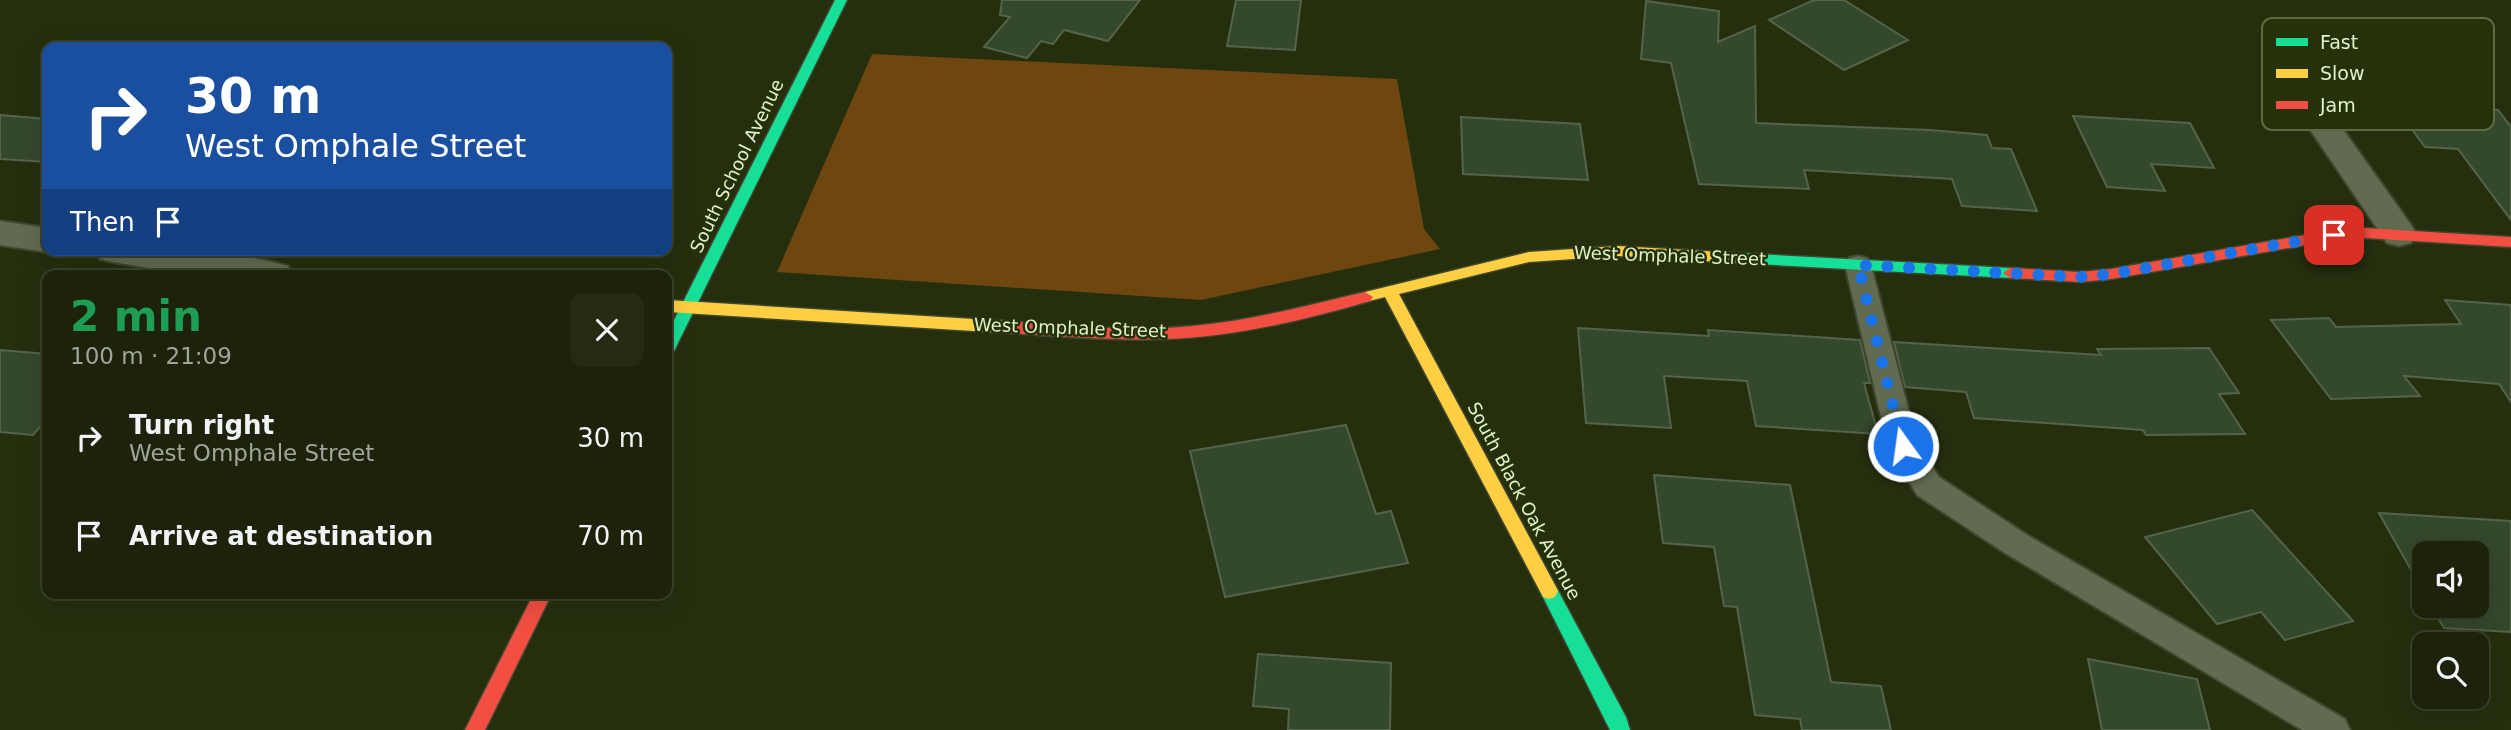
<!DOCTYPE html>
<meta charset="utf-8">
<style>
:root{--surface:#1c230a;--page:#252b13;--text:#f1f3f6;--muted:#a0a49c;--line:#3a402b}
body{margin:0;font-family:"DejaVu Sans",sans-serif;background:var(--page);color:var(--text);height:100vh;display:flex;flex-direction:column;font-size:26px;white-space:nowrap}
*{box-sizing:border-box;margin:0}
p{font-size:23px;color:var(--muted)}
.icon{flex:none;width:38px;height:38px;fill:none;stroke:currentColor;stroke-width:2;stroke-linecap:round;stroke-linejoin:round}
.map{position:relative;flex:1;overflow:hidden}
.drawer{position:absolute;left:42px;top:270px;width:630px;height:329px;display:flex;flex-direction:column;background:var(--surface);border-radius:14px;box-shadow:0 7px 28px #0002,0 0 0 2px var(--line)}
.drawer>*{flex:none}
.top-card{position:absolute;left:42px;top:42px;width:630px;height:214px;border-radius:14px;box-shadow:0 7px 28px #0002,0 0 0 2px var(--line);background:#1a4fa0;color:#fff;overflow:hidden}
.fabs{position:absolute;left:2412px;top:541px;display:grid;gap:14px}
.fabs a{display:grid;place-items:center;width:77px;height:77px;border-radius:14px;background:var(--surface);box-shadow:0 7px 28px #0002,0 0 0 2px var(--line);font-size:35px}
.pin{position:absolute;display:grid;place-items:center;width:60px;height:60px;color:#fff;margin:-30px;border-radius:14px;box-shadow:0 4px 10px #0006}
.me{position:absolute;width:77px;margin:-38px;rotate:346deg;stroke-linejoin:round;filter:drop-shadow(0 0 5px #0008)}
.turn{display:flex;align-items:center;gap:24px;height:147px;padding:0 28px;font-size:32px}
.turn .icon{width:91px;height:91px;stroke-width:2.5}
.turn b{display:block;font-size:49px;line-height:60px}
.then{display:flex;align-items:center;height:66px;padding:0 28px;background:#0003;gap:14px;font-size:26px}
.round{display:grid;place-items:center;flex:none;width:74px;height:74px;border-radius:14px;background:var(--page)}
.overview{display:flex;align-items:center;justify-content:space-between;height:119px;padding:0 28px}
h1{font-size:42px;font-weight:800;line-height:52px;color:#1e9e55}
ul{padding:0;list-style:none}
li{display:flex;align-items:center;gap:21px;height:98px;padding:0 28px}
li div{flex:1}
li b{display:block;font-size:26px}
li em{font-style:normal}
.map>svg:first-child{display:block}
</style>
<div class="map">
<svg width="2511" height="730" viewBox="0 0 2511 730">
<rect width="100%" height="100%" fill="#252f0e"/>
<!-- green -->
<path fill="#6e4610" d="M872,54L1397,79L1424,229L1440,249L1201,300L777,272Z"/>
<!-- building -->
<g fill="#34482c" stroke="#54644a" stroke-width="2">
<path d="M1002,0H1140L1108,41L1064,30L1053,44L1041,41L1027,58L984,47L1010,17L1000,15Z"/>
<path d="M1236,0H1301L1295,50L1227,46Z"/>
<path d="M1814,0H1844L1908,40L1844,70L1769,20Z"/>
<path d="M1646,1L1719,11L1718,42L1755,26L1756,123L1930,130L1987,135L1992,148L2011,149L2037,211L1962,206L1952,179L1804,170L1809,189L1699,184L1671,63L1641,59Z"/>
<path d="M2394,105L2498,110L2511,127V220L2458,149L2425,147Z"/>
<path d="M0,115L47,119V162L0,159Z"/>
<path d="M2073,116L2190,123L2214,168L2151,164L2165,191L2107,187Z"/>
<path d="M1461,117L1580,124L1588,180L1463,174Z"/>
<path d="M2445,300L2511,305V402L2499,384L2404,376L2420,396L2331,399L2271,320L2329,318L2336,327L2461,324Z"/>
<path d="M1578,328L1709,336L1708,330L1860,340L1870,383H1864L1878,434L1756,426L1747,381L1664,376L1671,428L1586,423Z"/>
<path d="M1894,342L2101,355L2097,349L2209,348L2239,393L2219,394L2245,434L2146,435L2143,430L1974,418L1966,392L1905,387Z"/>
<path d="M0,350L47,354V419L33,435L0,432Z"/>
<path d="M1346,425L1376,514L1391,511L1408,563L1225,597L1190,451Z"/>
<path d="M1654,475L1790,485L1831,682L1881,686L1891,730H1802L1800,719L1755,715L1737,607L1724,606L1714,547L1663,543Z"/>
<path d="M2252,510L2353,621L2285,640L2261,612L2217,624L2145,537Z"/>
<path d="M2379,513L2511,521V632L2444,628L2431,606H2476V553H2424V593Z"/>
<path d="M1258,654L1391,663L1390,730H1288L1289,709L1253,706Z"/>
<path d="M2088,659L2197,679L2210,730H2102Z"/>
</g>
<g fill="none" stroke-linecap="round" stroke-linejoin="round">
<!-- lane casing -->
<g stroke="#3f472e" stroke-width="4">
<path id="lane" d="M1858,256L1867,258L1871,265L1917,443L1939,477L2027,535L2345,719L2350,730H2302L2005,553L1917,495L1888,446L1845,265L1849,258Z"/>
</g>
<!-- street casing -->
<g stroke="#3f472e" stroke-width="4">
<g id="street">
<path d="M2306,90L2317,93L2411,225L2417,234L2411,243L2399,246L2387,243L2290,100L2295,93Z"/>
<path d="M0,221L47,228V250H54L47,252L0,245Z"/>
<path d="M95,250C160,250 225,248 288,266L293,275H191L113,262L100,259Z"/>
</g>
</g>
<!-- fast casing -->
<g stroke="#3f472e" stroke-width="3">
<g id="fast">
<path d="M835,0H847L675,349L673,353L667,355V334Z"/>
<path d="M1737,253L2010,268L2017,273L2010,278L1737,263L1730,258Z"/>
<path d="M1549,583L1555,585L1626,717L1630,730H1610L1540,591L1543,585Z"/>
</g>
</g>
<!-- slow casing -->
<g stroke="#3f472e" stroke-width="3">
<g id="slow">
<path d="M1618,246L1737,253L1744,258L1737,263L1618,256L1529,262L1399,294L1555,585L1558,591L1555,597L1549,599L1543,597L1385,297L1365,302L1357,297L1365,292L1529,252Z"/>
<path d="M667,300L1006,321L1014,327L1006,333L667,312Z"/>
</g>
</g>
<!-- jam casing -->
<g stroke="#3f472e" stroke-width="3">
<g id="jam">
<path d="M2365,228L2511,237V247L2365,238L2334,240L2111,279L2080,282L2010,278L2003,273L2010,268L2080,272L2111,269L2334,230Z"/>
<path d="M1365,292L1373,297L1370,301C1305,320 1234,337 1166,339C1113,341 1059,336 1006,333L998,327L1006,321C1068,326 1130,332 1192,326C1251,321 1308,305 1365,292Z"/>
<path d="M534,593H552L485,730H465Z"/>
</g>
</g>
<!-- lane -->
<use href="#lane" fill="#616b50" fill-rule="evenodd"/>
<!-- street -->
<use href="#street" fill="#616b50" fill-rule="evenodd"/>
<!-- fast -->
<use href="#fast" fill="#16e098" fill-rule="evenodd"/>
<!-- slow -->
<use href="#slow" fill="#ffcf43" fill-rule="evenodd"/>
<!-- jam -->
<use href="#jam" fill="#f24e42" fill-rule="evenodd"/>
</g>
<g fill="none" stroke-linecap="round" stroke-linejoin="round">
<!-- route -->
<path stroke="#1a73e8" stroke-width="12" stroke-dasharray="0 21.6" d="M1903,446L1858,265L2080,277L2111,274L2334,235"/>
</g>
<g text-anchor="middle" stroke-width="5" stroke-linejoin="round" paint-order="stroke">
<!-- street labels -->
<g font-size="18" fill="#e1f1cb" stroke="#243109">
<text transform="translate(737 166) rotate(-64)" y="6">South School Avenue</text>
<text transform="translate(1670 256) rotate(2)" y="6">West Omphale Street</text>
<text transform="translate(1070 328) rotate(2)" y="6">West Omphale Street</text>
<text transform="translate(1524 501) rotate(62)" y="6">South Black Oak Avenue</text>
</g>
</g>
<!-- legend -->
<rect x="2262" y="18" width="232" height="112" rx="10" fill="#243109" stroke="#5d6b43" stroke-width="2"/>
<rect x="2276" y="38" width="32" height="8" fill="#16e098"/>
<rect x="2276" y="69" width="32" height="9" fill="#ffcf43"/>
<rect x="2276" y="101" width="32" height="8" fill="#f24e42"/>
<g font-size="19" fill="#e1f1cb">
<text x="2320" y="49">Fast</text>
<text x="2320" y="80">Slow</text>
<text x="2320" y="112">Jam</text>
</g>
</svg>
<div class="fabs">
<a><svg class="icon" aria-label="sound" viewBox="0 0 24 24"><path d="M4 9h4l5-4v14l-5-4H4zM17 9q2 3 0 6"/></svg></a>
<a><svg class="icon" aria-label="search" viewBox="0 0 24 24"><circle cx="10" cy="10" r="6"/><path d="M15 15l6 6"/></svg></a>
</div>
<div class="pin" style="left:2334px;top:235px;background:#d93025"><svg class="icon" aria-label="arrive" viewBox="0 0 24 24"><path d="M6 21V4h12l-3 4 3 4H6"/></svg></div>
<svg class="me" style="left:1903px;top:446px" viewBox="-20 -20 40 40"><circle r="17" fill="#1a73e8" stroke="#fff" stroke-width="3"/><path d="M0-11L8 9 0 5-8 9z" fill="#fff"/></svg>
<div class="top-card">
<div class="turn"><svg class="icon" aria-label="right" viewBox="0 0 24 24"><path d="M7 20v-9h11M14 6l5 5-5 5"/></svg><div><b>30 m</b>West Omphale Street</div></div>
<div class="then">Then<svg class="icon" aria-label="arrive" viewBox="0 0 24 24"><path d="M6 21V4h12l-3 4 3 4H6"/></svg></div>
</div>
<section class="drawer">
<div class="overview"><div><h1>2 min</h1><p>100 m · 21:09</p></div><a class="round"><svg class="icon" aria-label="close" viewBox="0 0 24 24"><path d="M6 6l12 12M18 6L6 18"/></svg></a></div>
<ul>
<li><svg class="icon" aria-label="right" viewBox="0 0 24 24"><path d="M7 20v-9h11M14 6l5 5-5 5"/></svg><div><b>Turn right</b><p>West Omphale Street</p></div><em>30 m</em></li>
<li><svg class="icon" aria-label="arrive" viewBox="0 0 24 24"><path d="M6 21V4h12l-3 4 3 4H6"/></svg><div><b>Arrive at destination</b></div><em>70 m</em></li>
</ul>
</section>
</div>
